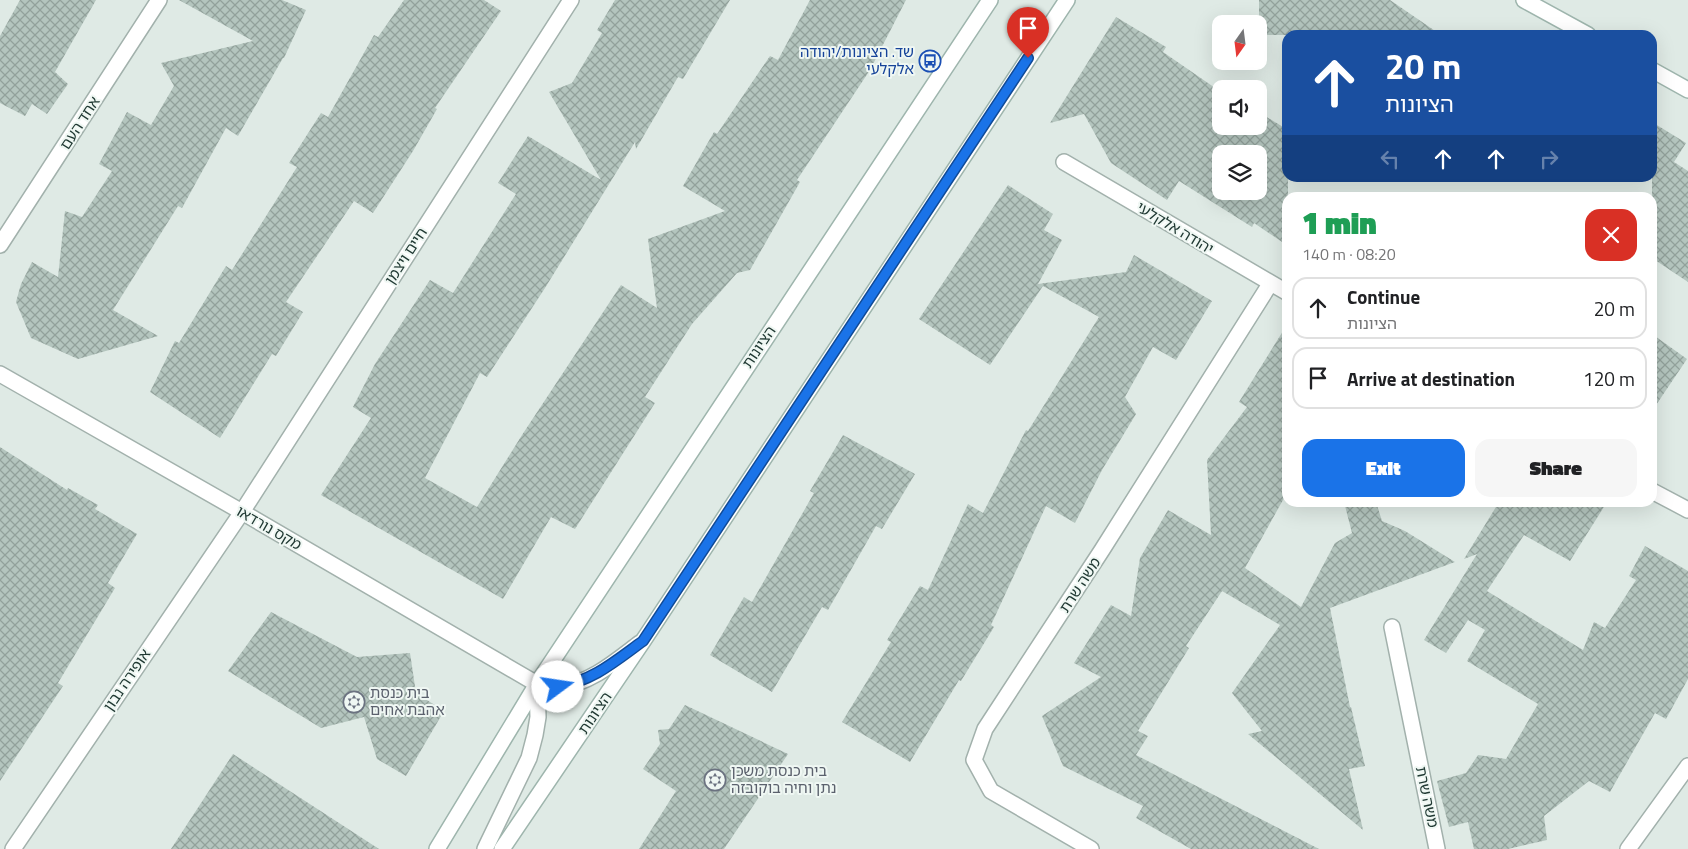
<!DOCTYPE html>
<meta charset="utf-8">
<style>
:root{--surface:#fff;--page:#f6f6f6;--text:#202124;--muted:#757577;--line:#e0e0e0;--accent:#1a73e8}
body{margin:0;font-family:"Titillium Web","Noto Sans Hebrew",sans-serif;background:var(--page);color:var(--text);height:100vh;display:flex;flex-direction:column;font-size:19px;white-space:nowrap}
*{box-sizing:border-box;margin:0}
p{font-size:16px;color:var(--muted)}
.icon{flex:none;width:28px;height:28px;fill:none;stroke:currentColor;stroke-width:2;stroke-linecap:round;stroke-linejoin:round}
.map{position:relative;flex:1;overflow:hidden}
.sheet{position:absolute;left:1282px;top:192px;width:375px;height:315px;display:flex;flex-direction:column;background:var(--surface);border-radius:15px;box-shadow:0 5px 20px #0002}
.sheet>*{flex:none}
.guide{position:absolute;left:1282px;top:30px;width:375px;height:152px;border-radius:15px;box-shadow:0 5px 20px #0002;background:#1a4fa0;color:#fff;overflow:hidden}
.needle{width:32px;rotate:194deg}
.fabs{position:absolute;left:1212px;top:15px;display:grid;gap:10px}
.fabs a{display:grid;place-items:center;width:55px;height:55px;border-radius:10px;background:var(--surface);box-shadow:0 5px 20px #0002;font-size:25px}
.pin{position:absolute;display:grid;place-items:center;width:42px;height:42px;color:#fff;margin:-51px -21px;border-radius:50% 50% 50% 0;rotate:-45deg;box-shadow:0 0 5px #0007}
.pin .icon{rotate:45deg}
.me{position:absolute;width:55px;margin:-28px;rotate:76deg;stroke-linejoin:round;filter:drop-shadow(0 0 4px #0008)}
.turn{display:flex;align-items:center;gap:18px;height:105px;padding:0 20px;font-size:22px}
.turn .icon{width:65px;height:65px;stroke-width:2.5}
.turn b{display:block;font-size:35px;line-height:42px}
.lanes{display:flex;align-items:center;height:48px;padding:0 20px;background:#0003;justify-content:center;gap:25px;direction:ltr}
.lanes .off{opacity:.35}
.round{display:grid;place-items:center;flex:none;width:52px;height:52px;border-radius:15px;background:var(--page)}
.overview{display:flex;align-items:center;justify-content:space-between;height:85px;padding:0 20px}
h1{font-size:30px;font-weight:800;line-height:38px;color:#1e9e55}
.primary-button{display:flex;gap:10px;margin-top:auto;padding:10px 20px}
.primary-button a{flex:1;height:58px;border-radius:15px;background:var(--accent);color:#fff;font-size:20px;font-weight:800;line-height:58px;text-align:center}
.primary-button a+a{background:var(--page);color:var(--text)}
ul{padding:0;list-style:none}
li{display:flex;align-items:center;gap:15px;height:62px;margin:0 10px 8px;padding:0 10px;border:2px solid var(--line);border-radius:15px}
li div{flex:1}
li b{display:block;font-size:19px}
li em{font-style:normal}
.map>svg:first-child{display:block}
</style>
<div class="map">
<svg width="1688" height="849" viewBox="0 0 1688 849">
<defs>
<pattern id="building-cross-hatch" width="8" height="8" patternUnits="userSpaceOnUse" patternTransform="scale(1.25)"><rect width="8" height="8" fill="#b4c5be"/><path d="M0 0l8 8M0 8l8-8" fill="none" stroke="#92a19b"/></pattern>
</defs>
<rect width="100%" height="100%" fill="#dfeae5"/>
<!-- building -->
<g fill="url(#building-cross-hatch)" fill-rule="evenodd">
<path d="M20,0H96L55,72L68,84L47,114L32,104L25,116L0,103V36Z"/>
<path d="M179,0H282L306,10L284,58H283L238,136L226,128L182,208L178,206L113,310L158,336L78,359L31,338L16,302L21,284L32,262L58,277L65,211L82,217L112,171L99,164L127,112L151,125L174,86L161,63L253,41Z"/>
<path d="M404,0H484L501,11L435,108L437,109L413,151L373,213L354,201L286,302L303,312L276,356L272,354L220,438L150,392L175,341L179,343L226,266L232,270L297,167L289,163L321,113L328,117L374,35L378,37Z"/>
<path d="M615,0H730L683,79L678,77L636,149L635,142L545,288L487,377L480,373L425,478L477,507L522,435L621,285L657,308L648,239L725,211L683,186L714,132L717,134L770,56L778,60L810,0H906L870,70L797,180L800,182L750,270L737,273L692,324L645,397L655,403L575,529L551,517L503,599L321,495L371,418L353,407L375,364L430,280L453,293L516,194L498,183L528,136L601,180L549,92L572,83L602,33L597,30Z"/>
<path d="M1259,0H1390L1441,35H1259Z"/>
<path d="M1116,17L1166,47L1163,52L1221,92V126H1259L1260,113L1288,130V246L1254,223L1252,227L1179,181L1167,200L1111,163L1084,114L1050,123ZM1221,154H1259V191H1221Z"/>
<path d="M1652,122L1686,143L1674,162L1688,171V282L1652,258Z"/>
<path d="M1008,185L1053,214L1044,230L1062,240L1038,284L1126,272L1134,255L1212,301L1176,360L1153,347L1125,397L1136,414L1102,470L1075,523L1046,506L991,625L994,627L961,681L959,680L910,762L842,722L891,642L887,640L920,586L928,590L968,504L983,513L1026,430L1028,431L1099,317L1043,286L990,365L919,319Z"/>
<path d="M1288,323V491L1245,568L1301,607L1335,543L1352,533L1344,502H1376L1382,521L1405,531L1455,562L1330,608L1350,707H1351L1365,766L1349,769L1363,830L1248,734L1262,731L1232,693L1280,625L1222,591L1186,646L1189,648L1138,731L1148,736L1136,755L1319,849H1191L1136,818L1143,806L1063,766L1042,716L1101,677L1074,663L1111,605L1131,616L1140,558L1168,510L1211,535L1207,460L1247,407L1239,402Z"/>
<path d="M1652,334L1687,359L1652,411Z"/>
<path d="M843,435L915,474L882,529L876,526L828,610L822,607L772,692L710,655L744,597L752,602L814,493L810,491Z"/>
<path d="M0,447L67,490L68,488L98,505L95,509L137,534L108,583L115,588L58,683L63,686L0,781Z"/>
<path d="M1499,502H1607L1570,561L1524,535L1487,591L1583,650L1594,622L1605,628L1636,580L1629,576L1645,546L1688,571V679L1666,719L1655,713L1610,792L1589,781L1544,816L1547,840L1508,849H1474L1468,822L1449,827L1437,781L1466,773L1478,755L1506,759L1538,704L1467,661L1485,630L1468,620L1446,653L1424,640L1477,554L1464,559Z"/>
<path d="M271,612L357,657L410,653L416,693L444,711L406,776L377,759L364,717L321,728L228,671Z"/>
<path d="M685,705L788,754L724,849H639L676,791L643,769L660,744L658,730L669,729Z"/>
<path d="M233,754L379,849H171Z"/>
</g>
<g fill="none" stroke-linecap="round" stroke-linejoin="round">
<!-- street casing -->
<g stroke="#a2b1ac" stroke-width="18">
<g id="street">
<path d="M1064,162L1288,293"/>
<path d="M0,245L159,0"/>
<path d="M0,374L242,512L537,684C544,685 552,688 560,687C591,683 616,661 640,643"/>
<path d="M1652,491L1688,510"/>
<path d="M1392,627L1437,849"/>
<path d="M13,849L242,512L571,0"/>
<path d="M485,849L529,758L535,735L538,717L537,684"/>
<path d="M1091,849L991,791L974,760L985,729L1102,550L1270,284"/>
<path d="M1628,849L1688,766"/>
</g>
</g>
<!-- secondary casing -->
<g stroke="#9eb5ad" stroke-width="18">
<g id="secondary">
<path d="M1524,0L1588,35"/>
<path d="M1652,70L1688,90"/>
<path d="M437,849L537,684L990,0"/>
<path d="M502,849L643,641L1067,0"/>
</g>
</g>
<!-- street -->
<use href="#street" stroke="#fff" stroke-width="15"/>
<!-- secondary -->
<use href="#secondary" stroke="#fff" stroke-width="15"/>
</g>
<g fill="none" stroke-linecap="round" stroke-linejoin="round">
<!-- route casing -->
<g stroke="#114b97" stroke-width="12">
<path id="route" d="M558,687C594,680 614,662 643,641L1028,58"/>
</g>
<!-- route -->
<use href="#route" stroke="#1a73e8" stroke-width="9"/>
</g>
<!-- icons -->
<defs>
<g id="bus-ring" transform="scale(1.125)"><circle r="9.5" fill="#eff7f3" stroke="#1a4fb4" stroke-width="1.5"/><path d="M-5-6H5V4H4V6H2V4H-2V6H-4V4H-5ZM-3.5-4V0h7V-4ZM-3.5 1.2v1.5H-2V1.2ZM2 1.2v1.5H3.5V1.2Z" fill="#1a4fb4"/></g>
<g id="synagogue-ring" transform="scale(1.125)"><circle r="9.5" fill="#eff7f3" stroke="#6b7280" stroke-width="1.5"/><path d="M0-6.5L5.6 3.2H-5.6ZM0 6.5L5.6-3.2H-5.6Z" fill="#6b7280"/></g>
</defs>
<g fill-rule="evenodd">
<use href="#bus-ring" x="930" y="61"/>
<use href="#synagogue-ring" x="354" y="702"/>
<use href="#synagogue-ring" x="715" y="780"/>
</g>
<g text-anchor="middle" stroke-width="4" stroke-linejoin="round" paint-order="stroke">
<!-- transit labels -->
<g font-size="15" fill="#164399" stroke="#eff7f3" text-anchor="end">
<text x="914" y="57">שד. הציונות/יהודה<tspan x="914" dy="17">אלקלעי</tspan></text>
</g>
<!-- street labels -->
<g font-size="15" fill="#203933" stroke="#eff7f3">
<text transform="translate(80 123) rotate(-57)" y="5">אחד העם</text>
<text transform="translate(1175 228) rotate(31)" y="5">יהודה אלקלעי</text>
<text transform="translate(406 256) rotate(-57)" y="5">חיים ויצמן</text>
<text transform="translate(759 347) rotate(-56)" y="5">הציונות</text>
<text transform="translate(269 528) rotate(30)" y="5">מקס נורדאו</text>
<text transform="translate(1080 585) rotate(-57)" y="5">משה שרת</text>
<text transform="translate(127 680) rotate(-56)" y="5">אופירה נבון</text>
<text transform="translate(595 713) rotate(-56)" y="5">הציונות</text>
<text transform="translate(1427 797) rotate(78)" y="5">משה שרת</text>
</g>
<!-- worship labels -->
<g font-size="15" fill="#5b616d" stroke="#eff7f3" text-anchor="start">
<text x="370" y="698">בית כנסת<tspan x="370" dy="17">אהבת אחים</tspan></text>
<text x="731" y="776">בית כנסת משכן<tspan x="731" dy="17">נתן וחיה בוקובזה</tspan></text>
</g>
</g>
</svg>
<div class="fabs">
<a><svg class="needle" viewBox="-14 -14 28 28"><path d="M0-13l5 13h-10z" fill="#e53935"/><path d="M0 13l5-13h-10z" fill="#757577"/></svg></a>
<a><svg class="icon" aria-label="sound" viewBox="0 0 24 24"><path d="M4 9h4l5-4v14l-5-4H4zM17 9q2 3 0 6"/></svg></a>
<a><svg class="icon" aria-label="layers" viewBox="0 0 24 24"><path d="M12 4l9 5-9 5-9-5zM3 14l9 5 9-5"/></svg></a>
</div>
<div class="pin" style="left:1028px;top:58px;background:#d93025"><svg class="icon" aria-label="arrive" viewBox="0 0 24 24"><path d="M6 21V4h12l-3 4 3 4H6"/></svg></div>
<svg class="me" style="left:558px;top:687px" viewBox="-20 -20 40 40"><circle r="19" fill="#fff"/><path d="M0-13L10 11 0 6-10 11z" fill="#1a73e8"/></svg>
<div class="guide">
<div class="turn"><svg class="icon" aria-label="ahead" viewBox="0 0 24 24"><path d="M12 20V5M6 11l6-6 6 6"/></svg><div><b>20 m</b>הציונות</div></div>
<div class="lanes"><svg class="icon off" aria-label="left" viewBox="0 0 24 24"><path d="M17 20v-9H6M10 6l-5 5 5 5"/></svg><svg class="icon" aria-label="ahead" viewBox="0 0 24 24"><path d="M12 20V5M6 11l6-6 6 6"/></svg><svg class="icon" aria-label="ahead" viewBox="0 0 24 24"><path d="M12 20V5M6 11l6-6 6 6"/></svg><svg class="icon off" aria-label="right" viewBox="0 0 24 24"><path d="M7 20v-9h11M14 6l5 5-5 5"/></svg></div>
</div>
<section class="sheet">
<div class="overview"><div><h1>1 min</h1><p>140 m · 08:20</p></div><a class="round" style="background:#d93025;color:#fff"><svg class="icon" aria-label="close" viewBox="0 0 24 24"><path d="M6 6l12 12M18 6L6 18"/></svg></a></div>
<ul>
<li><svg class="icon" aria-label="ahead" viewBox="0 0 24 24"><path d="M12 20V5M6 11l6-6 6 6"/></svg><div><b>Continue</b><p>הציונות</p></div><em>20 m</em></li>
<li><svg class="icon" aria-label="arrive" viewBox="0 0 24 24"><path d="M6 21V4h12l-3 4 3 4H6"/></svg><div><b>Arrive at destination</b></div><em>120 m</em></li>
</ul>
<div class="primary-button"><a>Exit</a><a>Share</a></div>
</section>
</div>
